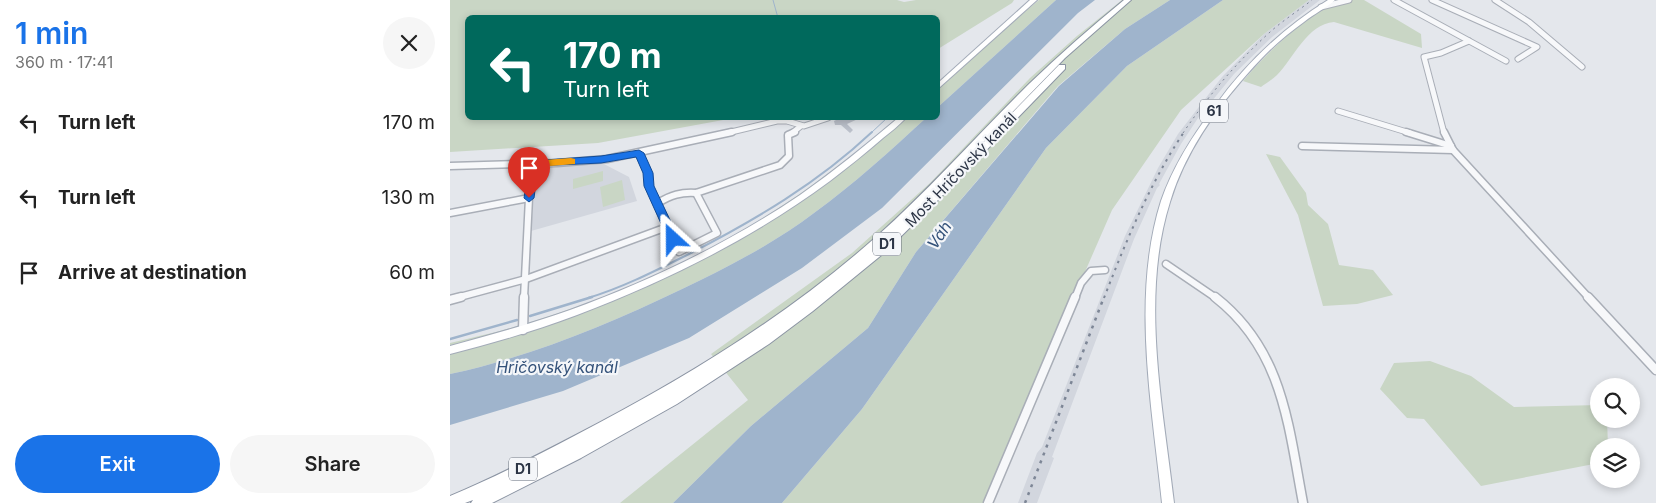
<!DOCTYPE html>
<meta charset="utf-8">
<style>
:root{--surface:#fff;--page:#f6f6f6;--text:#222;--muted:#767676;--accent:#1a73e8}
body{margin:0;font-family:Inter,sans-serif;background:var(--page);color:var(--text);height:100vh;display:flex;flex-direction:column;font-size:19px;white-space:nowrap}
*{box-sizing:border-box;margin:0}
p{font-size:16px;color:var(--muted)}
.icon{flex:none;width:28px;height:28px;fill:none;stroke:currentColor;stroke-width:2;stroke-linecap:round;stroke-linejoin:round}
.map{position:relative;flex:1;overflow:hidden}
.side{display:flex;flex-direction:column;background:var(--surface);width:450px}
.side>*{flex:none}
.guide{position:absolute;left:15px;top:15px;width:475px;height:105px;border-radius:8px;box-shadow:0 2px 8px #0003;background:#00695c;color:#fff;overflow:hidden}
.tools{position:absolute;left:1140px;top:378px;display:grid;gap:10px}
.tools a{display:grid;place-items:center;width:50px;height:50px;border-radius:50%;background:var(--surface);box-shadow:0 2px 8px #0003;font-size:25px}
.pin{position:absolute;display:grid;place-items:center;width:42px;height:42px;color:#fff;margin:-51px -21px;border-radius:50% 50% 50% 0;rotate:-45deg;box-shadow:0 0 5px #0007}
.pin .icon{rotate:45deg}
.me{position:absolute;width:55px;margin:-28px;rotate:336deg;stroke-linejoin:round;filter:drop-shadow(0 0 4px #0008)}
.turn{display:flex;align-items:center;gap:18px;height:105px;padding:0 15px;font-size:22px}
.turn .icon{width:65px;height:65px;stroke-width:2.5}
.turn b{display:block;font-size:35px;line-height:42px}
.round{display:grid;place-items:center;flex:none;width:52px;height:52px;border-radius:26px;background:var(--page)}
.head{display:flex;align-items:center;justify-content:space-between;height:85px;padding:0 15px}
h1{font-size:30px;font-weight:600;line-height:38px;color:var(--accent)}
.button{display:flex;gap:10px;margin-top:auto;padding:10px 15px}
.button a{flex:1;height:58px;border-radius:30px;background:var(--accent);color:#fff;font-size:20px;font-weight:600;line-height:58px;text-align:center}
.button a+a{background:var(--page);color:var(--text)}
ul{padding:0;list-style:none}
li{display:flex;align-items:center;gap:15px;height:75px;padding:0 15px}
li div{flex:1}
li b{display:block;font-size:19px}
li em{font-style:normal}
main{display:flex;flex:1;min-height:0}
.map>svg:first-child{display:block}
</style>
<main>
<section class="side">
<div class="head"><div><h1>1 min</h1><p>360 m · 17:41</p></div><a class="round"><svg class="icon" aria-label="close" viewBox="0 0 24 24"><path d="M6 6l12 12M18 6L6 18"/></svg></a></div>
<ul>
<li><svg class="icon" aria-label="left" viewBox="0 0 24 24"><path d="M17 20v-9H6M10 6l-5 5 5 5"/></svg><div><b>Turn left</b></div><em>170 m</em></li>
<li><svg class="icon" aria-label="left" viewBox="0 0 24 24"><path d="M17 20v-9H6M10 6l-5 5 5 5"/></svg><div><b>Turn left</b></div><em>130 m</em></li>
<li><svg class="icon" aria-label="arrive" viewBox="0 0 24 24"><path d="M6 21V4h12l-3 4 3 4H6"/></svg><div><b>Arrive at destination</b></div><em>60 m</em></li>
</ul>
<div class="button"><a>Exit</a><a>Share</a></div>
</section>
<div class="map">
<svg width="1206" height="503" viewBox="0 0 1206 503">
<rect width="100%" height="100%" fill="#e4e7ec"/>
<!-- built -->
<g fill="#d2d6de">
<path d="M859,0H870L822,37L784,74L748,118L731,144L709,184L710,185L707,188L684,239L602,457L604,458L587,503H568L587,453L592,447L675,236L708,168L728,134L772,77L814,34Z"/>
<path d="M152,163L179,177L187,201L81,231L84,191L86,190L91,168Z"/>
</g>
<!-- green -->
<g fill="#c9d6c5">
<path d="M0,0H447L454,2L466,0H564L562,3L488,49V18H354L353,16L339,18H18V118H284L148,143L0,152Z"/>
<path d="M589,0H606L488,107V85Z"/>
<path d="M672,0H720L675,29L608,86L466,252L418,328L301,426L223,503H170L298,400L261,354L402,253L480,183L580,78L627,36Z"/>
<path d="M773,0H859L814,34L731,110L662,210L534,503H332L412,409L596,148L677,66Z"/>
<path d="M887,0H914L971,34L972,48L884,22C857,24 844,58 827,75C822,80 816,83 811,87L793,81C821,48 850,22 887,0Z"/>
<path d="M448,118H476C440,151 404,184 364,213C323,244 276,268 230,290C157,325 80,357 0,374V343C28,336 57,330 84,321C155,299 228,268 292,231C348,198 399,159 448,118Z"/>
<path d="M816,154L830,157L856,193L858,205L878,224L889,265L923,270L943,295L907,304L873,306L848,215Z"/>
<path d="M153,171V181L123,189V179Z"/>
<path d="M172,180L175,200L153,207L150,187Z"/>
<path d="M980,361L1021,376L1064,407L1149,405V419H1157L1158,446H1149V463L1031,486L974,419L957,418L930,389L944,363Z"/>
</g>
<!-- water -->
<g fill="#9fb4cc">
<path d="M606,0H645L628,13L432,208L352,268L239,338L113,391L0,425V374C80,357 157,325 230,290C276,268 323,244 364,213C404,184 440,151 476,118H488V107Z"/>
<path d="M720,0H773L677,66L596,148L412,409L332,503H223L301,426L418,328L466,252L609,86L675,29Z"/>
</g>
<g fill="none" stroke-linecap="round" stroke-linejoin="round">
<!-- stream-far2 -->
<g stroke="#9fb4cc" stroke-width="1">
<path d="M323,0L328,18"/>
<path d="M421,133L437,118"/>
</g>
<!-- stream-far1 -->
<path stroke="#9fb4cc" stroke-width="2" d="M138,298C172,288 207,270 239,254C305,220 368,183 422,132"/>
<!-- stream -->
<g stroke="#9fb4cc" stroke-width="2.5">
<path d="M80,316L142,297"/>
<path d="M0,339L67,320"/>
</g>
</g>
<!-- building -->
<path fill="#bbc0ca" d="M383,118H410L397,124L403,130L400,133L391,125H385L384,121L386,120Z"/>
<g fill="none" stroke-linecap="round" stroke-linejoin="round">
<!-- minor-far2 casing -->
<g stroke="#a9aeb7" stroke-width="7">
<g id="minor-far2">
<path d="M944,0L1056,61"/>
<path d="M982,0L1087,47L1068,59"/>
<path d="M1045,0L1079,22L1132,67"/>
<path d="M871,7L899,0"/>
<path d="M888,111L960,133"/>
<path d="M277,133L327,121H337L354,126L378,118"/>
<path d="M342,133L351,126"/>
<path d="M994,133L974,57L991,53L1019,41"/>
</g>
</g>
<!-- minor-far1 casing -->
<g stroke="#a9aeb7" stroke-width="9">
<g id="minor-far1">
<path d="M956,132L1001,146"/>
<path d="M994,132L1003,150L1139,298"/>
<path d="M852,146L1003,150"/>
<path d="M189,153L198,173L199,186L229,252L267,233L246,193"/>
<path d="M0,166L107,163L157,159L282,132"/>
<path d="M208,203C221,195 231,192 246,193L330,165L339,156L338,135L345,132"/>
<path d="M0,213L79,198"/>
<path d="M716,264L766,298"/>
<path d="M6,298L76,279L217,227"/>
<path d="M74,298L79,198L84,163"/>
<path d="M625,298L631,283L641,271L655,270"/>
</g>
</g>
<!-- minor casing -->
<g stroke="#a9aeb7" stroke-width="11">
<g id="minor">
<path d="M765,297C833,350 838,424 853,503"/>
<path d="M1138,297L1206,370"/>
<path d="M0,300L11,297"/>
<path d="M73,330L74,297"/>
<path d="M538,503L625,297"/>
</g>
</g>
<!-- major casing -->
<g stroke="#a3abb8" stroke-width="2">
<g id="major">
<path d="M580,0H587L490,87L488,88V83Z"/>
<path d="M878,0H885C876,8 864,14 854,22C839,33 824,45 811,59C773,99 736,148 720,202C690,297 713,406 724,503H712C702,406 681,296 711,201C723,166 743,135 765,106C796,63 833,28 878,0Z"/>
<path d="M448,118H456C449,125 441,132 433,138C416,153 398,167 380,181C303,238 217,281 127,315C85,331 43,343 0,354V346C40,335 81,324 120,310C200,281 279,243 350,195C384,171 416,145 448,118Z"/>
</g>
</g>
<!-- highway casing -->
<g stroke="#8b94a3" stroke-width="2">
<path id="highway" d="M674,0H681L615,58L472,205L609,65H615V69L487,201L434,253L363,311L319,344L227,404L131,458L42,503H21L23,500L15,503H0V496C43,478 84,457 126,435C232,380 336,317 426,237C480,189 527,135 579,84C609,55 641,27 674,0Z"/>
</g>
<!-- minor-far2 -->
<use href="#minor-far2" stroke="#f7f8fa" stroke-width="5"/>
<!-- minor-far1 -->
<use href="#minor-far1" stroke="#f7f8fa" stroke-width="6"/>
<!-- minor -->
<use href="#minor" stroke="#f7f8fa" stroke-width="8"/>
<!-- major -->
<use href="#major" fill="#fff" fill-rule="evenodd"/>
<!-- highway -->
<use href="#highway" fill="#fff" fill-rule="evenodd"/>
<!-- rail-far2 -->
<path stroke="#7d8696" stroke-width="1" stroke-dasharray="2 4" stroke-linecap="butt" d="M733,133C758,96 786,63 819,33C832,21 848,11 862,0"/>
<!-- rail-far1 -->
<path stroke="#7d8696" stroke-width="2" stroke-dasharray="2.5 5" stroke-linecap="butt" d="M654,298C676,241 700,183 734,132"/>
<!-- rail -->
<path stroke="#7d8696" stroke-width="2.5" stroke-dasharray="3 5.5" stroke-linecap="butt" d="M575,503L654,297"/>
</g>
<!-- route -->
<path fill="#1a73e8" stroke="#114b97" d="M189,150L194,153L203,173L204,186L229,239L227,242H219L218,239L194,186L193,173L186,157L151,163L88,166L84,198L79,202L74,198L80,161L151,156Z"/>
<!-- slow -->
<path fill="#f59e0b" d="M121,158L125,159V164L88,167L85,175L81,176L76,172L80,161Z"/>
<g text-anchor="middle" stroke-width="4.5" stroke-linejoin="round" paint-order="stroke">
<!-- shield labels -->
<g fill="#f4f6f9" stroke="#676e7b" stroke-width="1">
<rect x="750" y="99.5" width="28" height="23" rx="4"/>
<rect x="423" y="232.5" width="28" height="23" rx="4"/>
<rect x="59" y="457.5" width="28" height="23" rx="4"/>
</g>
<g font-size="14" font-weight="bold" fill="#2b3445">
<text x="764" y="116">61</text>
<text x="437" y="249">D1</text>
<text x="73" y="474">D1</text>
</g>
<!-- street labels -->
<g font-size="15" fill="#2b3445" stroke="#f4f6f9">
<text transform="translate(511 170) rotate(-46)" y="5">Most Hričovský kanál</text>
</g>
<!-- water labels -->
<g font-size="16" font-style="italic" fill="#34527a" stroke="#f4f6f9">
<text transform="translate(489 235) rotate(-56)" y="6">Váh</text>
<text x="107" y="373">Hričovský kanál</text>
</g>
</g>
</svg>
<div class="tools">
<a><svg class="icon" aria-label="search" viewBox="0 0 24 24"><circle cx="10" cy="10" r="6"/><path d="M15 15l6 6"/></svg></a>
<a><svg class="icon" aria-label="layers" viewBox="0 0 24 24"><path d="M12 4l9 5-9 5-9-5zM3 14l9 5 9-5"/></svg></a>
</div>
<div class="pin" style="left:79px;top:198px;background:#d93025"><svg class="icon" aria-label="arrive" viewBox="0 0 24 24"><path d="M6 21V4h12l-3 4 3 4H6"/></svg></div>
<svg class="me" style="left:223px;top:239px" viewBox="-20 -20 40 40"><path d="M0-17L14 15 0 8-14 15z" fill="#1a73e8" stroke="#fff" stroke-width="4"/></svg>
<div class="guide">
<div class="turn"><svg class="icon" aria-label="left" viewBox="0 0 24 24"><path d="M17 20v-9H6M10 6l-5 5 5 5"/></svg><div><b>170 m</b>Turn left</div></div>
</div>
</div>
</main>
